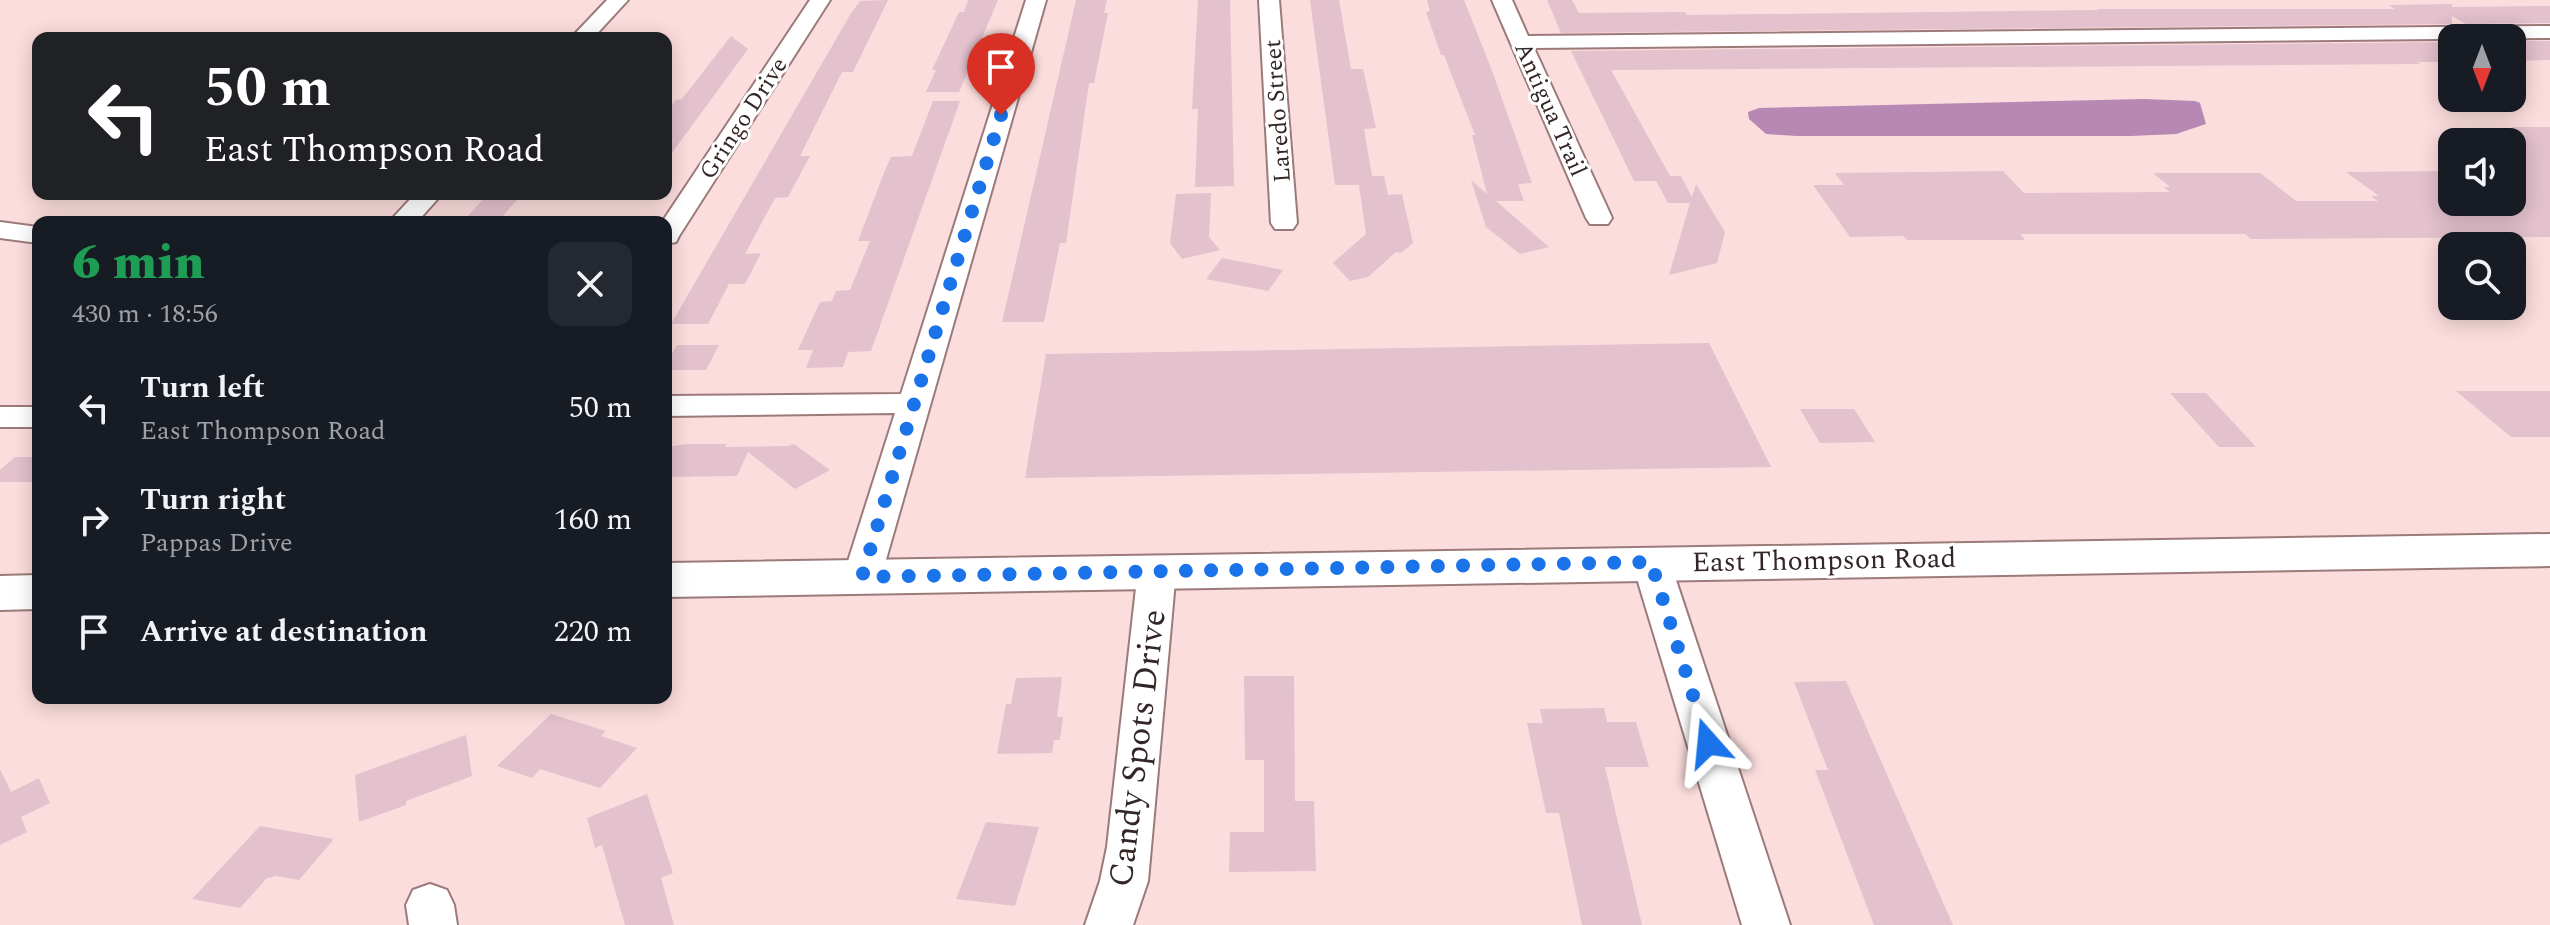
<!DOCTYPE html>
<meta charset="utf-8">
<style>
:root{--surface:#171b24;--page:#242831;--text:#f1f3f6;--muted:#9ea1a6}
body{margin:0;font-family:Spectral,serif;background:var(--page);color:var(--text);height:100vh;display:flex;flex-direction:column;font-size:30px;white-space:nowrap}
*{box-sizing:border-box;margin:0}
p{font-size:26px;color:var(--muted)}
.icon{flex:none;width:44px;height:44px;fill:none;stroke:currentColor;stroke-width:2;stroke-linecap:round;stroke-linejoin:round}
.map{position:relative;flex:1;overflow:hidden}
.sheet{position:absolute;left:32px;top:216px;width:640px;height:488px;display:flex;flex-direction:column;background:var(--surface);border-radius:16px;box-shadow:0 4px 20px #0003}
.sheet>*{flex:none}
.top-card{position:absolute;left:32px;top:32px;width:640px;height:168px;border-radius:16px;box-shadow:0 4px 20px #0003;background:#202124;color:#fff;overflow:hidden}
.needle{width:52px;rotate:180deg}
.fabs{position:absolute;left:2438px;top:24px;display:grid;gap:16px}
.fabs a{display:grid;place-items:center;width:88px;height:88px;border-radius:16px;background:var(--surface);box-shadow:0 4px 20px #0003;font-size:40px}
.pin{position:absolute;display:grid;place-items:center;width:68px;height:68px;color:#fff;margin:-82px -34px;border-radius:50% 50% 50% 0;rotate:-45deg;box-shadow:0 0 8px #0007}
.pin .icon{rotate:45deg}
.me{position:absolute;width:88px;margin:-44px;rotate:342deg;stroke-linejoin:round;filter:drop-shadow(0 0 6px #0008)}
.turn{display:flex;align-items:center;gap:28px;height:168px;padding:0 40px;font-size:36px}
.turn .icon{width:104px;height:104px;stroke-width:2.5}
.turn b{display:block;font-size:56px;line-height:68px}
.round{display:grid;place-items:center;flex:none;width:84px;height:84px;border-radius:16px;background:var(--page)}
.overview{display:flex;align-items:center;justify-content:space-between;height:136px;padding:0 40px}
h1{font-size:48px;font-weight:800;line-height:60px;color:#1e9e55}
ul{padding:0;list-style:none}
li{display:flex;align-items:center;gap:24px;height:112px;padding:0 40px}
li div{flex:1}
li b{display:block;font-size:30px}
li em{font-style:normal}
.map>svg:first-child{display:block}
</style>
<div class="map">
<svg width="2550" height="925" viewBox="0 0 2550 925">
<rect width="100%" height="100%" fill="#fcdddd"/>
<!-- water -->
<path fill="#b788b3" d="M2144,99L2195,101L2200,103L2206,124L2176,134L2131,136H1796L1766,134L1749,119L1748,112L1759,108Z"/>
<!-- building -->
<g fill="#e3c1cd">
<path d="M888,0L853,72H842L800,156H810L788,197L775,198L745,254L761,253L745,284H729L708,324H671L850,15L860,1Z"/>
<path d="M968,0H998L959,92H926L936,70H932L959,12H964Z"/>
<path d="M1076,0H1107L1104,13H1108L1094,83H1089L1066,243H1060L1044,322H1002Z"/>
<path d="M1198,0H1230L1234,186L1195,187L1198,109H1192Z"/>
<path d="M1310,0H1339L1351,69H1363L1376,128L1364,129L1372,176H1384L1388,195L1402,194L1413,243L1401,253L1396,252L1368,277L1350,281L1333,263L1366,234L1359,185H1335Z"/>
<path d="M1427,0H1464L1491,68L1532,183L1518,184L1524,201H1496L1549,247L1520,254L1486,227L1471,180L1487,194L1472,135H1475L1444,55H1441L1426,12L1430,11Z"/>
<path d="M1547,0H1572L1579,13L1685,12L1687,15L2099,10L2097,9H2395L2389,5L2452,4V7L2550,6V23L2466,24L2452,16V24L1561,33Z"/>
<path d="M731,36L748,49L666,161V113L676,100L682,99Z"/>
<path d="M2512,41H2550V60L2512,61Z"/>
<path d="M2452,42V62H2417L2421,64L1611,70L1670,176H1681L1692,197L1696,184L1725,232L1717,263L1669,275L1690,203H1668L1656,181H1634L1571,51Z"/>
<path d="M933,101H960L871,351L848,352L843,367L806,368L813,350H798L820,302L832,301L836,291L850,290L870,241H858L884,173L891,157L912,156Z"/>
<path d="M2512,127H2550V237L2251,239L2245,234H2020L2025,240H1907L1903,236L1850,237L1813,185H1844L1835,173L2003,171L2024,193L2170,192L2164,187H2170L2153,173H2260L2296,201H2378L2371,196H2379L2346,172L2452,171V202H2512V171H2518L2512,167Z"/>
<path d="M1211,193L1209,237L1220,250L1182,259L1170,243L1176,194Z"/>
<path d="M488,194H522L500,219L464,220Z"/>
<path d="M1222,258L1283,270L1268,291L1206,279Z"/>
<path d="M1709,343L1771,467L1025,478L1046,354Z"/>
<path d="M677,345H719L706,370H666V364Z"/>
<path d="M2456,391H2550V437H2511Z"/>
<path d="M2170,393H2206L2256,447H2219Z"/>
<path d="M1800,409H1854L1875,442L1820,443Z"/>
<path d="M687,444H727L725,447L788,446L794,444L830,470L795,489L748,452L737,476L666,477V447Z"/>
<path d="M15,457H38V482H0V470Z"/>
<path d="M1244,676H1294L1295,801H1314L1316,871L1229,872L1230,832H1264V760H1245Z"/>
<path d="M1062,677L1057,717H1063L1060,740H1054L1052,753L997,754L1006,704H1011L1016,678Z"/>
<path d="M1846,681L1881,761L1953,925H1874L1815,770H1828L1794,682Z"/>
<path d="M1604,708L1607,722H1636L1649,767H1605L1642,925H1582L1559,813H1546L1527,723H1543L1540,709Z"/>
<path d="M551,714L606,731L601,736L637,748L600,788L540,769L532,778L497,766Z"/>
<path d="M466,735L472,776L406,801V805L359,822L355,775Z"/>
<path d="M0,769L11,792L39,778L50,803L21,817L27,832L0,845Z"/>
<path d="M647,794L673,873L661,878L674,925H625L602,845L595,848L587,818Z"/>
<path d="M986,822L1039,827L1015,906L956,899Z"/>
<path d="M260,826L334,839L299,880L276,876L267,878L240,908L192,899Z"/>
</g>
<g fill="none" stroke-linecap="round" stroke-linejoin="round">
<!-- street casing -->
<g stroke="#9c7a79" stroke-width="4">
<g id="street">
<path d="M607,0H628L593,38H571Z"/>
<path d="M810,0H830L679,236L676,242L666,244V222H662Z"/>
<path d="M1026,0H1046L881,577L875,586L862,590L849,586L843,577L895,413L666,416V396L901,394Z"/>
<path d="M1259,0H1279L1297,223L1293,229H1275L1271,223Z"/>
<path d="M1492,0H1512L1528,36L2550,26V38L1534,48L1612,218L1608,224H1590L1586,218Z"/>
<path d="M415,194H442L417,222H389Z"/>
<path d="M0,222L38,227V243L0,238Z"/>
<rect x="0" y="407" width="38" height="20"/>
<path d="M1651,550L1664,553L1670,562L1790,925H1742L1632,562L1638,553Z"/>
<path d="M1157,557L1170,561L1176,570L1148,881L1133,925H1085L1100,881L1107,847L1138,570L1144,561Z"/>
<path d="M430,884L447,890L454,905L457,925H409L406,905L413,890Z"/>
</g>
</g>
<!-- secondary casing -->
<g stroke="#9c7a79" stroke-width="4">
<g id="secondary">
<path d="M2550,534V566L666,597V563Z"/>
<path d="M38,575V609L0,610V576Z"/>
</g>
</g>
<!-- street -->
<use href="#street" fill="#fff" fill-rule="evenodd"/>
<!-- secondary -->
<use href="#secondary" fill="#fff" fill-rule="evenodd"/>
</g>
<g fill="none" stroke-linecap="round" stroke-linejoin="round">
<!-- route -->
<path stroke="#1a73e8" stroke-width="14" stroke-dasharray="0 25.2" d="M1001,115L862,577L1651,562L1708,743"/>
</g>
<g text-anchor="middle" stroke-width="6" stroke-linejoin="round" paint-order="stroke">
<!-- far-street labels -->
<g font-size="24" fill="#342626" stroke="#fff">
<text transform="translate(1551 109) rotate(66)" y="8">Antigua Trail</text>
<text transform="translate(1277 111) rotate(-94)" y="8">Laredo Street</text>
<text transform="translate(743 118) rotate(-57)" y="8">Gringo Drive</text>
</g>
<!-- street labels -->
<g font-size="28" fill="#342626" stroke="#fff">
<text transform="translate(1824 559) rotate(-1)" y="10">East Thompson Road</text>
</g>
<!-- near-street labels -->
<g font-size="34" fill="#342626" stroke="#fff">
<text transform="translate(1136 748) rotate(-83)" y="12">Candy Spots Drive</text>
</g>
</g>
</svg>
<div class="fabs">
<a><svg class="needle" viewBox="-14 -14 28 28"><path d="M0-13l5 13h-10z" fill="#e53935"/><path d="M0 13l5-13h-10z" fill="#9ea1a6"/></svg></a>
<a><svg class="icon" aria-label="sound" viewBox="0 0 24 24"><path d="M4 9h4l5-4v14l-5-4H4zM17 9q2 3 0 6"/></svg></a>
<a><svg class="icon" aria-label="search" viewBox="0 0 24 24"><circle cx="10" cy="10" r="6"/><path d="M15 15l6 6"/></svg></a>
</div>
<div class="pin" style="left:1001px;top:115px;background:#d93025"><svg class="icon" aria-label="arrive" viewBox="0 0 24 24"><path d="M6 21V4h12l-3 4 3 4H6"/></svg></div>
<svg class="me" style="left:1708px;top:743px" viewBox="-20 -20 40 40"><path d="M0-17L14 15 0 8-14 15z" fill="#1a73e8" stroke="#fff" stroke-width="4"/></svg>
<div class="top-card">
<div class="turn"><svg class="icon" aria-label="left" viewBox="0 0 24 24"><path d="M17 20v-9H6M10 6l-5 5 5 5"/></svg><div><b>50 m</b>East Thompson Road</div></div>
</div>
<section class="sheet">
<div class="overview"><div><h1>6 min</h1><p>430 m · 18:56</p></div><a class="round"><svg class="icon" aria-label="close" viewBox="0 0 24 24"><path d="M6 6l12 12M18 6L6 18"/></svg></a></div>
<ul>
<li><svg class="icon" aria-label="left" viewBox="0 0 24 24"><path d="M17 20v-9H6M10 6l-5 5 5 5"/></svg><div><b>Turn left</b><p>East Thompson Road</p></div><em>50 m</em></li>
<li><svg class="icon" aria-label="right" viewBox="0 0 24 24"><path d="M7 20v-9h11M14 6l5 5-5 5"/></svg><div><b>Turn right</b><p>Pappas Drive</p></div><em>160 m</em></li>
<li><svg class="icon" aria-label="arrive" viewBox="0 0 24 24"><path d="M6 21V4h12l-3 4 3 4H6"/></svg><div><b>Arrive at destination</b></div><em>220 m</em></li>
</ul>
</section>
</div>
